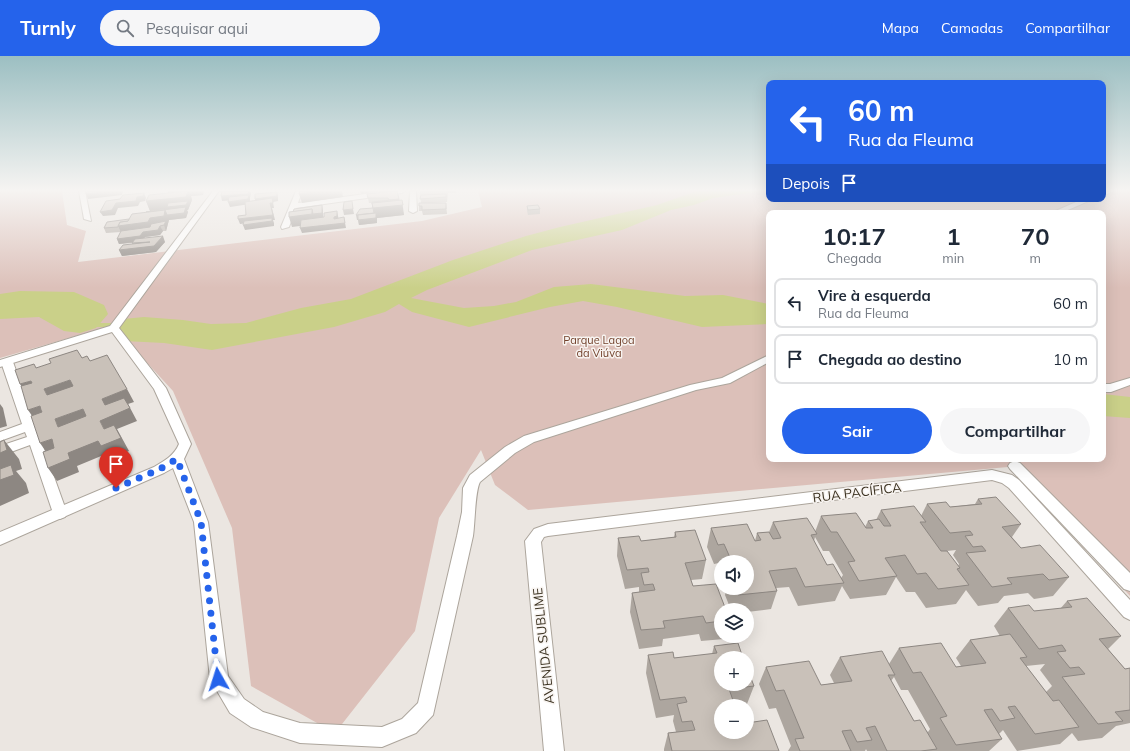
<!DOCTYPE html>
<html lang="pt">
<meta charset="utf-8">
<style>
:root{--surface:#fff;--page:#f6f6f7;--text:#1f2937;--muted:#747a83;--line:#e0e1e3;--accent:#2563eb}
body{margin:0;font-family:Mulish,sans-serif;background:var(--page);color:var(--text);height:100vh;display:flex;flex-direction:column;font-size:15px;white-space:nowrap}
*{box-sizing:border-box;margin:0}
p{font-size:13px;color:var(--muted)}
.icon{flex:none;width:22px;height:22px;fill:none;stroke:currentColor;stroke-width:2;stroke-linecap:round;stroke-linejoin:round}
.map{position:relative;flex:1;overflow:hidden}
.sheet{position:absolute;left:766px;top:154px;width:340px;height:252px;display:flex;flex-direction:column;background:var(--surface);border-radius:8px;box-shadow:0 4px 16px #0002}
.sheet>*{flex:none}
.top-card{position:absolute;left:766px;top:24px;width:340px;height:122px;border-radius:8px;box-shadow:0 4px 16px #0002;background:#2563eb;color:#fff;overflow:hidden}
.tools{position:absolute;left:714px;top:499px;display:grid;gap:8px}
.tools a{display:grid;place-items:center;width:40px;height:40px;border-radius:50%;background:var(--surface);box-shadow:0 4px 16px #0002;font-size:20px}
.pin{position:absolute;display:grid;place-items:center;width:34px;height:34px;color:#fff;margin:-41px -17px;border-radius:50% 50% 50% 0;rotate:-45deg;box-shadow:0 0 4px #0007}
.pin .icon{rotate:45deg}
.me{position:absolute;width:44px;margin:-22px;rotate:354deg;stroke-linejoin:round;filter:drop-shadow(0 0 3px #0008)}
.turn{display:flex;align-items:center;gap:14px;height:84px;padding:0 16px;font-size:18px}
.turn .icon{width:52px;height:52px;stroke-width:2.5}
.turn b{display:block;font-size:28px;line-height:34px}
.then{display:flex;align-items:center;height:38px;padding:0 16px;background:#0003;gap:8px;font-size:15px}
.eta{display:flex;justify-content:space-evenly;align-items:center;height:68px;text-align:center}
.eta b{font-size:24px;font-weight:700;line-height:28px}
.action{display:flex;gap:8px;margin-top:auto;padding:8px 16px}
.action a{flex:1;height:46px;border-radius:24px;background:var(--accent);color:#fff;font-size:16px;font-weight:700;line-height:46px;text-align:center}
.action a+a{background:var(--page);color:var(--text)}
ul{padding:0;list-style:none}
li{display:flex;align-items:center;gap:12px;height:50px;margin:0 8px 6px;padding:0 8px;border:2px solid var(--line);border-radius:8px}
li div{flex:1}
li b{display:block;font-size:15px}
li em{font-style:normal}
header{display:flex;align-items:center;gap:24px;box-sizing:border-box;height:56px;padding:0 20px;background:var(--accent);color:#fff}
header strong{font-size:19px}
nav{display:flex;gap:22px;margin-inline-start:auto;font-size:14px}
.search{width:280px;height:36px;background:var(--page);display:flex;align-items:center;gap:10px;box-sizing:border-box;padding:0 14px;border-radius:22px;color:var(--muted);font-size:15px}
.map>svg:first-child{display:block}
</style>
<header>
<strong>Turnly</strong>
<div class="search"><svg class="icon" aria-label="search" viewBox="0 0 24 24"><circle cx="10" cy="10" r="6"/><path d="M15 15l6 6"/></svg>Pesquisar aqui</div>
<nav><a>Mapa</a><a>Camadas</a><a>Compartilhar</a></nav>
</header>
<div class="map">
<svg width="1130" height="695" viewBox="0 0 1130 695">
<rect width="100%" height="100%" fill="#ebe6e1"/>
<!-- green -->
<path fill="#dcc0b9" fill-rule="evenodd" d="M0,135H62L67,169L86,175L78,206L422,165L482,151L478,135H769V143H1103V135H1130V540L1008,411L528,454L495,429L481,394L439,462L415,575L335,677L251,630L232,472L173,335L138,297L119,286L110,273H100L0,302ZM769,157H1103V403H769Z"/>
<!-- water -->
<g fill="#cad089">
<path d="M697,135H763L713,142L694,149L671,154L622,174L532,194L427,234L411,242L464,252L494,250L516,246L554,231L591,228L685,240L723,239L769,248V268L702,271L617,251L583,245L550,251L469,271L412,256L399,248L385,256L334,271L212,294L164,287L124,285L115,272L123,263L144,261L183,264L211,268L246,267L301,252L351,243L453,204L526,180L560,171L657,149Z"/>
<path d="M20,235L74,236L104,249L108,258L96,272L80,277L64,275L39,261L0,263V238Z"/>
<path d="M1103,338L1130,341V362L1103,360Z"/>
</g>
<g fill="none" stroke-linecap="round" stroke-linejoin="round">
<!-- stream -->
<path fill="#cad089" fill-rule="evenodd" d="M90,265L94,267H122L125,269L122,271H92L87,267Z"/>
<!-- lane casing -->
<g stroke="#aca59c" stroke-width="2">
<path id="lane" d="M7,303L13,306L67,457L65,461L60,463L55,461L53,457L30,389L0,400V390L27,381L25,376L0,385V376L22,368L1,306Z"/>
</g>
<!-- street casing -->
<g stroke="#aca59c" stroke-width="2">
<g id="street">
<path d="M79,135H85L91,165L84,163Z"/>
<path d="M213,135H219L119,272L166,332L191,388L184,403L208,466L228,620L244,643L263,656L300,667L382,671L402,663L418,647L457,480L462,456L463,432L470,419L505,391L524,380L690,329L722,322L769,299V306L730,327L696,334L534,386L515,397L480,426C475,435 475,467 473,480L433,659L416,677L382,691L300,687L251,671L230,657L210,623L194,466L173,412L164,417L0,489V476L154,411C164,405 174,400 179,388L154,333L112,276L0,311V304L110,270Z"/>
<path d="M296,135H302L298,147L388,135H405L402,137L296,152L289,171L282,173L281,171Z"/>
<path d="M410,135H416L417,155L413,157L409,155Z"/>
<path d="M1103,135H1113L1103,140Z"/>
<path d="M1083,143H1093L1061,157H1051Z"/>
<path d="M1130,322V329L1111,336H1103V328H1110Z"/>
<path d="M1015,405L1020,407L1130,517V535L1124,533L1010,413L1008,410L1010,407Z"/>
<path d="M992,414L1012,419L1019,424L1130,544V564L1124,561L1009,432L1002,427L992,424L548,480L544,481L541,486L564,695H544L525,485L534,473L548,468Z"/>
</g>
</g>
<!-- lane -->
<use href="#lane" fill="#fff" fill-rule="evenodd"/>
<!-- street -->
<use href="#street" fill="#fff" fill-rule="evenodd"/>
</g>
<!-- wall -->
<g fill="#ada69f" fill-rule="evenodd">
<path d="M204,135L203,139L191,140L192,144L188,154H187L188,156L186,162L169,164L166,175H163L160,179L145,181L144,182L165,186L156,196L122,200L119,194L132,188V187L119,188L117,183L121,176L106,177L104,172L129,163L168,154L167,153L150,155L146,145Z"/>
<path d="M393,135L400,144L404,159L377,162V167L359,169L358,163L357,164L373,151L372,147H369L367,138Z"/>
<path d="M420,135H456V137H448L447,146L432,147H446L447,158L423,159L422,155H419V150L421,147Z"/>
<path d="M527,150L540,153V158L528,159L527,155Z"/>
<path d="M978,443L1021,468L1012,481L1021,492L1069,521L1053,540L1034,543L1028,537L1004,540L998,547L978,550L966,534L956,548L926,552L915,536H906L896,521L886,539L850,543L842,530L835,545L798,550L789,531L776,532L777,535L771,553L747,556V554H731L725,539L727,532H747V506H721V512L719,507L714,508L707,491L711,472L755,485L757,477L769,476L773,466L815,476L821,460L865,471L868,465L876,464L881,454L921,460L927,448L950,451L975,448ZM815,481L823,495H829L843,519L841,522L827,509L814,485ZM956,494L953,499L959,508L958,510L947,495Z"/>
<path d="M675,476L706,504L702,523L691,524L693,530L721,554V580H725L724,583L701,585L699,578L663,583L662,590L639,593L630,556L632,537L639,536V531L625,533L617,500L618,482L641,485L674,481Z"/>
<path d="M1067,545L1121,580L1108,593L1125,613L1130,612V667L1116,670L1102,682L1078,685L1072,677L1060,688L1017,695L1003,674L999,678L1002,683L989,695H867L866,693L865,695H788L791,690L776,652L769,653L759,628L766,611L821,629L834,627L830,619L840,601L889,608L899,592L956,611L961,610L956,602L970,584L1000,580L994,570L1008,552L1034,555L1060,553ZM1045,608L1040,614L1052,630L1046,636L1026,610ZM894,621L901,634H908L930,673L928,676L914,665L891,625Z"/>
<path d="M714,590L754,630L747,648L735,649L721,676L779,695H664V693L668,677L676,676L673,665L674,659L656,662L646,617L648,599L674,602L712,598Z"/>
</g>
<!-- shaded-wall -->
<g fill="#8d8782">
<path d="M114,135H123L122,139L88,143L86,138Z"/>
<path d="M198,135H204L203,139L191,140L192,144L188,154H187L188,156L186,162L169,164L166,175L164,169L160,170L163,175L160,179L145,181L143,185L119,188L117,183L123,180L118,170L165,154L169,156L167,153L150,155L146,145L168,138Z"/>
<path d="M248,135H250L251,137L250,142V148L230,151L228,146L248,143L222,145L221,140Z"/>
<path d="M306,135H342L343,141L302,147L299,138Z"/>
<path d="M360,135H379L361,138Z"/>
<path d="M379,135H390L380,136Z"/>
<path d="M277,136L278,141V145L273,146L274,152H272L275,164H273L274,167V170L245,174L243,169L272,164L240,168L238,163L270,147L256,148L255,143Z"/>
<path d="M144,137L146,142L145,145L140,146L138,150L118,152L115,159L103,160L100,156L116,147L137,141Z"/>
<path d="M399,143L400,148L402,144L404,159L377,162V167L359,169L358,164L376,162L357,164L356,159L389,144Z"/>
<path d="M322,149L323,154V162L315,168L292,171L289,161L312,153Z"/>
<path d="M353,153L354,158L344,159L343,154Z"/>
<path d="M337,155L339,165L335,168L334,161Z"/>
<path d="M344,161L346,172L302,177L300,172Z"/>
<path d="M163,180L165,186L156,196L122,200L119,194Z"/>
<path d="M70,324L78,336L47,339L44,333Z"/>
<path d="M31,325L39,337L28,341L20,328Z"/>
<path d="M127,333L134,346L128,348L137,365L117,373L129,395L109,403L106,398L77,410L79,416L57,425L48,412L68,397L104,373L100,365L102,343Z"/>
<path d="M0,348L3,352L7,370L0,372Z"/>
<path d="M40,350L49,363L37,367L28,354Z"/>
<path d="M83,353L91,365L58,371L55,363Z"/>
<path d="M52,383L61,396L49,400L40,387Z"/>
<path d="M4,384L19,403L22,413L16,415L26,427L29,437L0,450V397Z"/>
</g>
<!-- building -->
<g fill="#c9c1b9" stroke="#8d8782" fill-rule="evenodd">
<path d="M88,135H114L86,138Z"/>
<path d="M169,135H198L188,136V135L168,137Z"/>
<path d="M188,135L186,141L146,145L149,139Z"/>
<path d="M220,135H249L248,138L221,140L222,135Z"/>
<path d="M300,135H320L299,138Z"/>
<path d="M393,135H397L399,143L389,144L388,142H368L367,138Z"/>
<path d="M277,136V140L255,143V138Z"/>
<path d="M144,137L143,140L137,141L136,145L116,147L112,154L100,156L106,145L120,143L123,139Z"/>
<path d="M446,138V141L420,143L421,139Z"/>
<path d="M249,139L248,143L228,146L229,141Z"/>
<path d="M272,142L273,147H270L273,159L238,163V160L246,159L245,146Z"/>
<path d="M391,144V145L372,147L373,151L372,146Z"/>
<path d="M402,144L403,149L373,152L372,147Z"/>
<path d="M188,145L186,149L167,151L168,147Z"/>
<path d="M352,145L353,153L343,154L344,146Z"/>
<path d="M419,147H446V153L422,154V150H419Z"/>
<path d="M322,149V157L313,158L312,153L293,156L294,153Z"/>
<path d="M538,149L540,153L528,154L527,150Z"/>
<path d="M186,151L184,157L167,159L165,154L146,156Z"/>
<path d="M373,152L374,157L356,159L360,153Z"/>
<path d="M312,153V158L289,161V156Z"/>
<path d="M165,154L164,160L150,162L148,166L118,170L120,166L128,165L132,158Z"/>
<path d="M337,155V160L334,161V163L344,161L345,167L300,172L301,164L324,161V157Z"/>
<path d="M376,157V162L358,164V159Z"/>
<path d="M272,162V165L243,169L244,165Z"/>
<path d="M129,163L128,165L120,166L118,170V171L104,172L107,166Z"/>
<path d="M166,165L164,169L160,170L158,174L143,176L140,180L117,183L121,175L150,171L151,168Z"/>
<path d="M163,180L154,190L119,194L123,189L150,186L132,187L135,183Z"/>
<path d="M77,294L82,302L87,300L90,305L107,299L127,333L102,343L105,349L124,342L130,352L100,365L104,373L114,369L121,382L101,390L98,385L68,397L70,403L48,412L43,396L54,392L52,383L40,387L31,360L42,356L41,354L40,350L28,354L21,330L32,327L31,325L20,328L15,314L34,308L36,312L51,307L49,303ZM70,324L73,330L47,339L44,333ZM83,353L86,360L58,371L55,363Z"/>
<path d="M4,384L7,394L0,397V386Z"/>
<path d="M11,409L14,419L0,424V413Z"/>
<path d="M996,441L1021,468L1002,471L1021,492L1040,489L1069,521L1049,524L1043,518L1007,522L1012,528L992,531L966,497L986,495L982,490L973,491L965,480L973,479L970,475L950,477L927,448L946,446L950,451L982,448L978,443Z"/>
<path d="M914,450L926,466H920L941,495H947L960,512L957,513L969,529L938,533L926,517L917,518L905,499L885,502L897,520L859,525L848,506L855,505L837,476H831L821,460L856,457L866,472H873L868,465L879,463L884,470H891L881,454Z"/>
<path d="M807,462L817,478L811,479L827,509L833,508L844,527L805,531L796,512L769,515L777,535L738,539L735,532H747V506H732L724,488L718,489L711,472L747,468L755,485L761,484L757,477L769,476L773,483L781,482L773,466Z"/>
<path d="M695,474L706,504L685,507L693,530L716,528L726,554H721V565L706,567L703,560L663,565L665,572L641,574L632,537L655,534L653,528L644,529L641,517L649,516L648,512L627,514L618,482L639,480L641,485L676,481L675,476Z"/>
<path d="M1087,542L1121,580L1099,583L1125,613L1130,612V654L1115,656L1123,665L1098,668L1062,621L1085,618L1079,611L1070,612L1057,596L1066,595L1062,589L1039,593L1008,552L1029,549L1034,555L1072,551L1067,545Z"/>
<path d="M1010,578L1027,601L1020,602L1053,645L1059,644L1079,671L1035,678L1015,650L1008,651L1015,662L1000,665L992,653L984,654L1002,683L956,689L940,662L947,660L921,616L913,617L899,592L941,587L956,611L986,607L970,584Z"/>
<path d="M738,587L743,602H721V628H747V612L754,630L729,633L735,650H721V676H747V667L767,664L779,695H672L668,677L695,674L692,665L682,666L677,648L687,646L685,641L660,644L648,599L673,596L674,602L717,597L714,590Z"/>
<path d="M882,595L895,619H888L914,665L920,664L937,693L921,695H887L875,670L866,672L872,684L857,686L851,674L842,675L851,695H800L795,683L804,682L784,634L776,635L766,611L809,605L821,629L852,625L840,601Z"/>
</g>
<!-- sky -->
<linearGradient id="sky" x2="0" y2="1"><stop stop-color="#9cbfc2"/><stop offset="0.58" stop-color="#f6f4f2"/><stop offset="1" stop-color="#f6f4f2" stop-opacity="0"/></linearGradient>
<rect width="1130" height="232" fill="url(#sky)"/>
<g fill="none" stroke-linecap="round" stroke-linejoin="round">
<!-- route -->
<path stroke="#2563eb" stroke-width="7" stroke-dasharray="0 12.6" d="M116,432L158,414L177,403L201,466L218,623"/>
</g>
<g text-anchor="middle" stroke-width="3" stroke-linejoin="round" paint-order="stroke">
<!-- park labels -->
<g font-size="11" fill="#72422c" stroke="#f8f4f1">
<text x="599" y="288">Parque Lagoa<tspan x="599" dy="13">da Viúva</tspan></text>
</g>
<!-- near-street labels -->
<g font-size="13" fill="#3b3221" stroke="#f8f4f1">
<text transform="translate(857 436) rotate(-7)" y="5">RUA PACÍFICA</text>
<text transform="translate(543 590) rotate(-96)" y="5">AVENIDA SUBLIME</text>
</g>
</g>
</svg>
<div class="tools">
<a><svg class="icon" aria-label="sound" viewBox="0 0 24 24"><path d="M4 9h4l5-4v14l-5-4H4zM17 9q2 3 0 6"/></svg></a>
<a><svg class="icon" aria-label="layers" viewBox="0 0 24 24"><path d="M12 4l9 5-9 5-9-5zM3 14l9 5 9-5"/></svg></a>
<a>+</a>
<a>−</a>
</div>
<div class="pin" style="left:116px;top:432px;background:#d93025"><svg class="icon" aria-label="arrive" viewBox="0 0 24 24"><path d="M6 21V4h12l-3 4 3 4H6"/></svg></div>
<svg class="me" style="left:218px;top:623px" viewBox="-20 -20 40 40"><path d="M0-17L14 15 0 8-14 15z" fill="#2563eb" stroke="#fff" stroke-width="4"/></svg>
<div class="top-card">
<div class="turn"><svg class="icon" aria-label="left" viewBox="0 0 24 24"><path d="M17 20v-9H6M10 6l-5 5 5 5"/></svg><div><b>60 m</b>Rua da Fleuma</div></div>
<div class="then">Depois<svg class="icon" aria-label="arrive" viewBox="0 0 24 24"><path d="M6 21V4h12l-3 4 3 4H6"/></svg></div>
</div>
<section class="sheet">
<div class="eta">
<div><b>10:17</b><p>Chegada</p></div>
<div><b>1</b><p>min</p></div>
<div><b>70</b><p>m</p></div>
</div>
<ul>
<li><svg class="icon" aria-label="left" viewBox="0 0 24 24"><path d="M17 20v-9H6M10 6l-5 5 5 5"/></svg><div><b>Vire à esquerda</b><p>Rua da Fleuma</p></div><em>60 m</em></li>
<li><svg class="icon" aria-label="arrive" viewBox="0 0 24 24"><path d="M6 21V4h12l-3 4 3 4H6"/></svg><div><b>Chegada ao destino</b></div><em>10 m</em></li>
</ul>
<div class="action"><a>Sair</a><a>Compartilhar</a></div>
</section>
</div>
